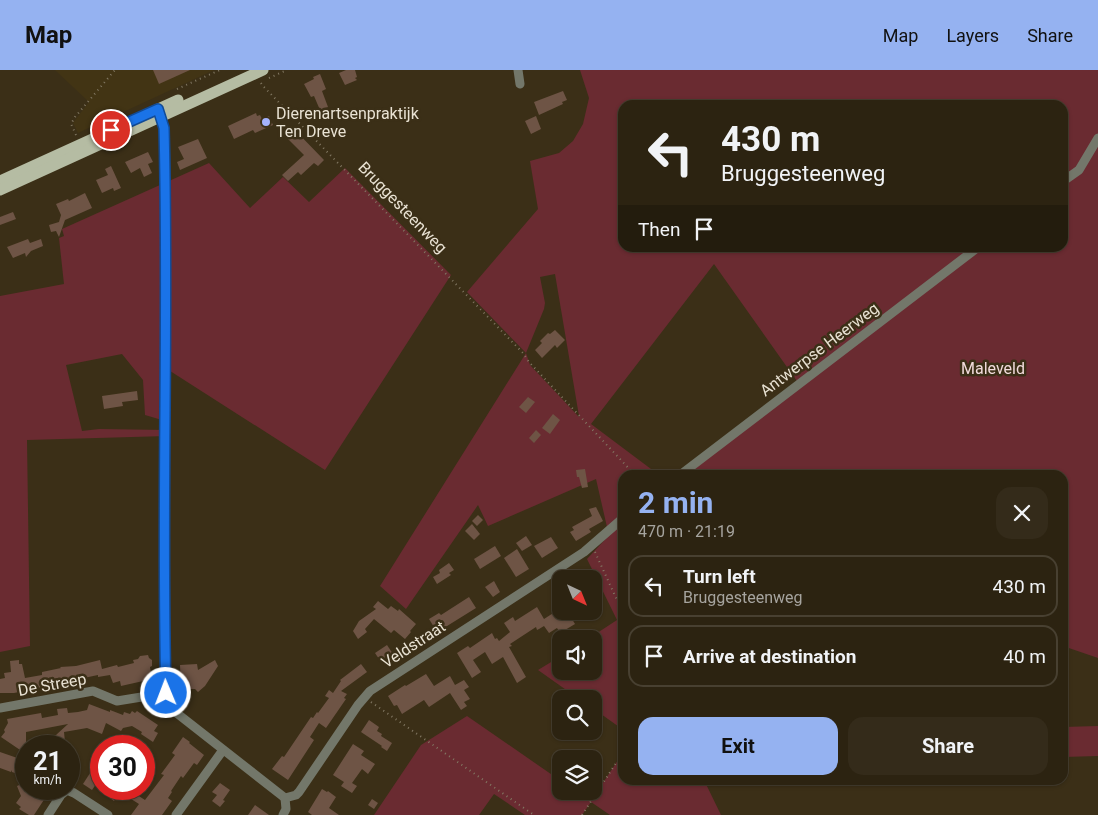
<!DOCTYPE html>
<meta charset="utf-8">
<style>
:root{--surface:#2c2311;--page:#342b1a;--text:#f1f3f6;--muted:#a6a49f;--line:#484031;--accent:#95b2f1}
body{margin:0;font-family:Roboto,sans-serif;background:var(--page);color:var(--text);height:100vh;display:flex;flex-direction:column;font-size:19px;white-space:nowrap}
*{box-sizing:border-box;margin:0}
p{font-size:16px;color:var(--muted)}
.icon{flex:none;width:28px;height:28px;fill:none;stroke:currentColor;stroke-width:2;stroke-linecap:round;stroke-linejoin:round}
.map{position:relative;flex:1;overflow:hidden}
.sheet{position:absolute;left:618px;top:400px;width:450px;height:315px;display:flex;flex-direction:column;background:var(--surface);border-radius:15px;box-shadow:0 1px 4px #0004,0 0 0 1px var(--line)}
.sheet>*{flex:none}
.guide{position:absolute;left:618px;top:30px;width:450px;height:152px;border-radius:15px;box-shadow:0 1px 4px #0004,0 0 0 1px var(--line);background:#2c2311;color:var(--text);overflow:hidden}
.needle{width:32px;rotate:137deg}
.controls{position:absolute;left:552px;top:500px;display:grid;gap:10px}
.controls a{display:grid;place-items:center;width:50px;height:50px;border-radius:10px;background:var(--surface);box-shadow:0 1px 4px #0004,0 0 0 1px var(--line);font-size:25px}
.speed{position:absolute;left:15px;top:665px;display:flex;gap:10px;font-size:25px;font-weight:700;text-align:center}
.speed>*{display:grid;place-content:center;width:65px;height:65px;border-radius:50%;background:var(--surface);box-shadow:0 1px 4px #0004,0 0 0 1px var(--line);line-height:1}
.speed small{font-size:12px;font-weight:400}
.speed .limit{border:8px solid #d22;background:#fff;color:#111}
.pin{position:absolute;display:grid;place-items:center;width:42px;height:42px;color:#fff;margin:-21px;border:2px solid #fff;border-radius:50%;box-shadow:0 1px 5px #0007}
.me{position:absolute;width:55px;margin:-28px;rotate:359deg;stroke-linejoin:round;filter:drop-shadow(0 0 4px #0008)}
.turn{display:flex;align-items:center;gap:18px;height:105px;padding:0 20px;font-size:22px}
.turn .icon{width:65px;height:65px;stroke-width:2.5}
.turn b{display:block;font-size:35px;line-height:42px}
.then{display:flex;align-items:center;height:48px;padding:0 20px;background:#0003;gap:10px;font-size:19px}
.round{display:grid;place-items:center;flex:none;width:52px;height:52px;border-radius:15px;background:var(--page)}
.overview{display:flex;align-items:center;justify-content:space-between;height:85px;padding:0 20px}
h1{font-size:30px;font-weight:700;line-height:38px;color:var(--accent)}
.primary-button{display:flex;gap:10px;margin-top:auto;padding:10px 20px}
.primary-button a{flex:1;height:58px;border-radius:15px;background:var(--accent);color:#111;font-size:20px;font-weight:700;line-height:58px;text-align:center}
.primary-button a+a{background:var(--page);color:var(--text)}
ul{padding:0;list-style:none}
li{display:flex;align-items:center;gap:15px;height:62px;margin:0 10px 8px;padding:0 10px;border:2px solid var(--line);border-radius:15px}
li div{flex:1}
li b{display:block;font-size:19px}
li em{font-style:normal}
header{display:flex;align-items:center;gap:30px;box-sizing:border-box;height:70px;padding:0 25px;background:var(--accent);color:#111}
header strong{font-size:24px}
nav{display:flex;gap:28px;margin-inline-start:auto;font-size:18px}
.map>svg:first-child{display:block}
</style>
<header>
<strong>Map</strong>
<nav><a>Map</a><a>Layers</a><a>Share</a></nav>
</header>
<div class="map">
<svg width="1098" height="745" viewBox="0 0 1098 745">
<rect width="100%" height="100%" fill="#3b2f17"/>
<!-- built -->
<path fill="#423414" d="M55,0H214L78,63L73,53L89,32Z"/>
<!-- green -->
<g fill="#6a2b31" fill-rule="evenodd">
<path d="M580,0H1098V588L1063,576L1062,405H674L799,314L714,194L591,354L659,405H622V659L594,639V629H579L538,600L561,586V601H594V569H588L617,550L587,489L612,462L607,457L596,409L488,456L478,435L406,539L380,516L526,283L467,222L538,139L530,91L559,83L573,71L583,54L589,28ZM622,35H1062V178H622ZM555,204L579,346V347L530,295L526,283L544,239L545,233L540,207Z"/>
<path d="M209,93L250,138L283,107L309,132L345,98L451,205L325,400L167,299L162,350L145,345L143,310L122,284L66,295L82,361L99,359L167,360V366L27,370L30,576L0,582V226L64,214L59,168L64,166L62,159Z"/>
<path d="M467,646L561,711V721H576L591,731L622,684V710H704L721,745H610L591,732L582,745H525L494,724L479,745H374L421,675Z"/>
<path d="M1098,656V686L1063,687V657Z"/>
</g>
<!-- building -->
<g fill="#6e5445">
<path d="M153,0H190L159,14Z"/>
<path d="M346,0H355L357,7L355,8L357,10L345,15L339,3Z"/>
<path d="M320,4L326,19L322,21L328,37L320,40L314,26L311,27L304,14L314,9L313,7Z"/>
<path d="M563,21L567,30L562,32L563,34L539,45L534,32Z"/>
<path d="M256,43L257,46L260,45L262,49L269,46L273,55L255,63L253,60L234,69L228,56Z"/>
<path d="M536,46L541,59L531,64L525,51Z"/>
<path d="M291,56L324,90L318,96L314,93L301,105L298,102L288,111L282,105L304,85L283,64Z"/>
<path d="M198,69L207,88L180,100L177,92L184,89L178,77Z"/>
<path d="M148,82L153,92L148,94L152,103L144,107L140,98L131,103L125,92Z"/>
<path d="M111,96L121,118L114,121L113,118L102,123L96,110L108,105L105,99Z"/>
<path d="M85,123L92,138L65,150L59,167L56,161L51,162L49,155L59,152L61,145L56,134L68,129L69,131Z"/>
<path d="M13,142L16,149L0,155V147Z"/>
<path d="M28,169L30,173L41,169L43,176L31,181L26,187L25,183L13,188L7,177Z"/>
<path d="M555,260L565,270L557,278L555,275L542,288L535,280L542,273L540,271L548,263L550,264Z"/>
<path d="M137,321L138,330L122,332L123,336L104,339L102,326Z"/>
<path d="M528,327L535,332L526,343L519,337Z"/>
<path d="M553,344L560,350L550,364L542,358Z"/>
<path d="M536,360L541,365L534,373L529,368Z"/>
<path d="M585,399L588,417L582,418L579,407H577L576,400Z"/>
<path d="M596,437L603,451L589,459L591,462L576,471L570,462L574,460L572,457L592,446L589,439Z"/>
<path d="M478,445L483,450L477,456L472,451Z"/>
<path d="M472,454L480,464L474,470L465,461Z"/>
<path d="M526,466L532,475L522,481L516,473Z"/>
<path d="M551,467L558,478L542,488L534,476Z"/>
<path d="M495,476L501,486L480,499L474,489Z"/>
<path d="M517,479L529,499L516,507L504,488Z"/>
<path d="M449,493L454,500L449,503L451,505L437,514L433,507L440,503L439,500Z"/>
<path d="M494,511L500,522L493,527L485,517Z"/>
<path d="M469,527L476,538L439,561L436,556L434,557L429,549L439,543L441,545Z"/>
<path d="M378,531L388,539L391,536L398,541L399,539L416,554L410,561L411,562L405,569L394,560L391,563L374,549L365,559L367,562L358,569L353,561L359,551L376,539L373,537Z"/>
<path d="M537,537L544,549L561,538V541H567L575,554L560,563L557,558L549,563L544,556L539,559L537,560L536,557L510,574L512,576L509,577L526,607L517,613L503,587L492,594L485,582L473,590L481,602L472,608L457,583L468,576L470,578L492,563L495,569L497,568L499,571L510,562L504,553L513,547L515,551Z"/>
<path d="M387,575L393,584L381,592L375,583Z"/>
<path d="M148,585L149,588L152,590V596L150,597L152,609L121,616L120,611L113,613L110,605L98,607V605L79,609V610L14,623H0V609L5,608L4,603L11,602L10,591L19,590V594H22L25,608L42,605V602L61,598L60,597L76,596L100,590L102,599L117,595L118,597L134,593L133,590L138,589L140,586Z"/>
<path d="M215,590L218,596L205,616L198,622L195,619H181L180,595L197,594L198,600Z"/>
<path d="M361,594L367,602L341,621L347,624L344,628L346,629L326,658L319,653L310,667L314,670L288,710L272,699L282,686L284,687L311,647L313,648L317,642L318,643L329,628L325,626L329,620L333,623L341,611L340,610Z"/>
<path d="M426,604L434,616L450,606L455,615L464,610L469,617L464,620L470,629L464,632L467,636L461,640L450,623L429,637L424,630L402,644L397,635L394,636L388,626L405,615L406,616Z"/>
<path d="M89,634L110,642V640L123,645L124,642L130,644L132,641L135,643L137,641L158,655L154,661L158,663L153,672L141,664L142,662L132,656L123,658L121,661L106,653L102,664L87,658L64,662L65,672L44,676L68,654L26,662V684L1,667L5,662L4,660L8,653L7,649L41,643L42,648L58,645L57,639L67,638L68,643L78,642L87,640Z"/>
<path d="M369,650L379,657L377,661L382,664L381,666L392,673L387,681L381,677L382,676L361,662Z"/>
<path d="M183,667L190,672L189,673L204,685L197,695L194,693L183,708L181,706L171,721L172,722L168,728L172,731L162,745H131L139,734L120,722L114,731L107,726L112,719H128L145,730L164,705L161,704L175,685L172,683Z"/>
<path d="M353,674L364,681L361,685L375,694L368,704L362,699L352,713L357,716L352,723L341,716L344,712L333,705Z"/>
<path d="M0,682L26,691V707L12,702L11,700V702L0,698Z"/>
<path d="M101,686V707L92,720L83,714Z"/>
<path d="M69,687L77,692L69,706Z"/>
<path d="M26,712V719H51L34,745H29L19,739L21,737L16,733L21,726L17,716Z"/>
<path d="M220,713L230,720L223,730L225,731L220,737L212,731L217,725L212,722Z"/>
<path d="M322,719L327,722L328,721L336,727L329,738L339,745H312L308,742Z"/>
<path d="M372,729L378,733L374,739L368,735Z"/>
<path d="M255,735L269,745H248Z"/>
</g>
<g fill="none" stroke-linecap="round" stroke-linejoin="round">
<!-- path -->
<g stroke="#837964" stroke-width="2" stroke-dasharray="1 4" stroke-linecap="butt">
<path d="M269,8L287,0"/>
<path d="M261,13L263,16L523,283L529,292L635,405"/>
<path d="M177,19L220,0"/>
<path d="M76,65L71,54L75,47L115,0"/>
<path d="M595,482L622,541"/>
<path d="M371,632L534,745"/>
<path d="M582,745L622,684"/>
</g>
<!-- minor -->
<g stroke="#73776a" stroke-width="9">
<path d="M518,0L520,14"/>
<path d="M158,41L164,58L165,104L166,298L164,363V457L165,590L167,631L170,637L174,641L285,728"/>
<path d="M1062,112L1079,100L1098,68"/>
<path d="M680,405L977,178"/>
<path d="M0,638L93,621L117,631L166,623"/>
<path d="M285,728L296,725L299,722L358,635L370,621L584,482L622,449"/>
<path d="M48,745L61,725L67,720L74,723L108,745"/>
<path d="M176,745L223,680"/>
<path d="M283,745L286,739L285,728"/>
</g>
<!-- major -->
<g stroke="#b5bca3" stroke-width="11">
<path d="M0,111L178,30"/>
<path d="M0,120L263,0"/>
</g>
</g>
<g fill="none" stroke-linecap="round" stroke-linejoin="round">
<!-- route casing -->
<g stroke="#114b97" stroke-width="12">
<path id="route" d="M111,60L158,39L164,58C169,246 161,434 166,623"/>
</g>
<!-- route -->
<use href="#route" stroke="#1a73e8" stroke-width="9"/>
</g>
<!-- markers -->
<circle fill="#a4b2fc" stroke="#3b2f17" stroke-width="2" cx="266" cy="52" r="5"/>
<g text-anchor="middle" stroke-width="5" stroke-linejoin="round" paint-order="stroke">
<!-- poi labels -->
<g font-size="16" fill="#e9e2d3" stroke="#3b2f17" text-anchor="start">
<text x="276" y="49">Dierenartsenpraktijk<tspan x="276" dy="18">Ten Dreve</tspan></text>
</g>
<!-- street labels -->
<g font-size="16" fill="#e9e2d3" stroke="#3b2f17">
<text transform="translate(403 137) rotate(46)" y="6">Bruggesteenweg</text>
<text transform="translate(819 279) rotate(-37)" y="6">Antwerpse Heerweg</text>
<text transform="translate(413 574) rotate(-33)" y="6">Veldstraat</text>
<text transform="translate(52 614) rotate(-10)" y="6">De Streep</text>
</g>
<!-- park labels -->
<g font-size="16" fill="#f1dbdb" stroke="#3b2f17">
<text x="993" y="304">Maleveld</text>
</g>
</g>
</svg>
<div class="controls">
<a><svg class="needle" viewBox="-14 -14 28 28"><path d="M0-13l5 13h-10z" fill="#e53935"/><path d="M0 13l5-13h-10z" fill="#a6a49f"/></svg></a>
<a><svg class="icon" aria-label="sound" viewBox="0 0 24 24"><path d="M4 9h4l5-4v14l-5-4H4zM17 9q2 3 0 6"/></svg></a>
<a><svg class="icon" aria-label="search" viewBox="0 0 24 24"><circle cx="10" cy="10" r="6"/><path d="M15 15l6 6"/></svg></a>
<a><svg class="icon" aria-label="layers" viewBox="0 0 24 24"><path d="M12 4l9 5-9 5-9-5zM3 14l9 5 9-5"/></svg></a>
</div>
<div class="speed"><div>21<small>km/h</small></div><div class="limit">30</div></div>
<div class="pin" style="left:111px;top:60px;background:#d93025"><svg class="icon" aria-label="arrive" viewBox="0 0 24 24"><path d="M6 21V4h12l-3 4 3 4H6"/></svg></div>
<svg class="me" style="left:166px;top:623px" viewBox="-20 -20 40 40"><circle r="17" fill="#1a73e8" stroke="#fff" stroke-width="3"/><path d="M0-11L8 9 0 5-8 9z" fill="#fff"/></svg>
<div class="guide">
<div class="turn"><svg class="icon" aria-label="left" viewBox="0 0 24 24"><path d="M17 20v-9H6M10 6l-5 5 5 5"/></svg><div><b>430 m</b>Bruggesteenweg</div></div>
<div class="then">Then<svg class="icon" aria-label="arrive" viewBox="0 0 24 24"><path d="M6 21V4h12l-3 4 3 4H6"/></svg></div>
</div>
<section class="sheet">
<div class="overview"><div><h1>2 min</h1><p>470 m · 21:19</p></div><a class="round"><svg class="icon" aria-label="close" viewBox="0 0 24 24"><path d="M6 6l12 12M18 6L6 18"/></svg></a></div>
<ul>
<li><svg class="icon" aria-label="left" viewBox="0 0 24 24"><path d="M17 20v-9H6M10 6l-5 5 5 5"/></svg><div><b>Turn left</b><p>Bruggesteenweg</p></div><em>430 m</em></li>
<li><svg class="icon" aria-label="arrive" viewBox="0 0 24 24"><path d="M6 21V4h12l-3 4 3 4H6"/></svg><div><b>Arrive at destination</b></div><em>40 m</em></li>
</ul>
<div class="primary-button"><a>Exit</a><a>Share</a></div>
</section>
</div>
